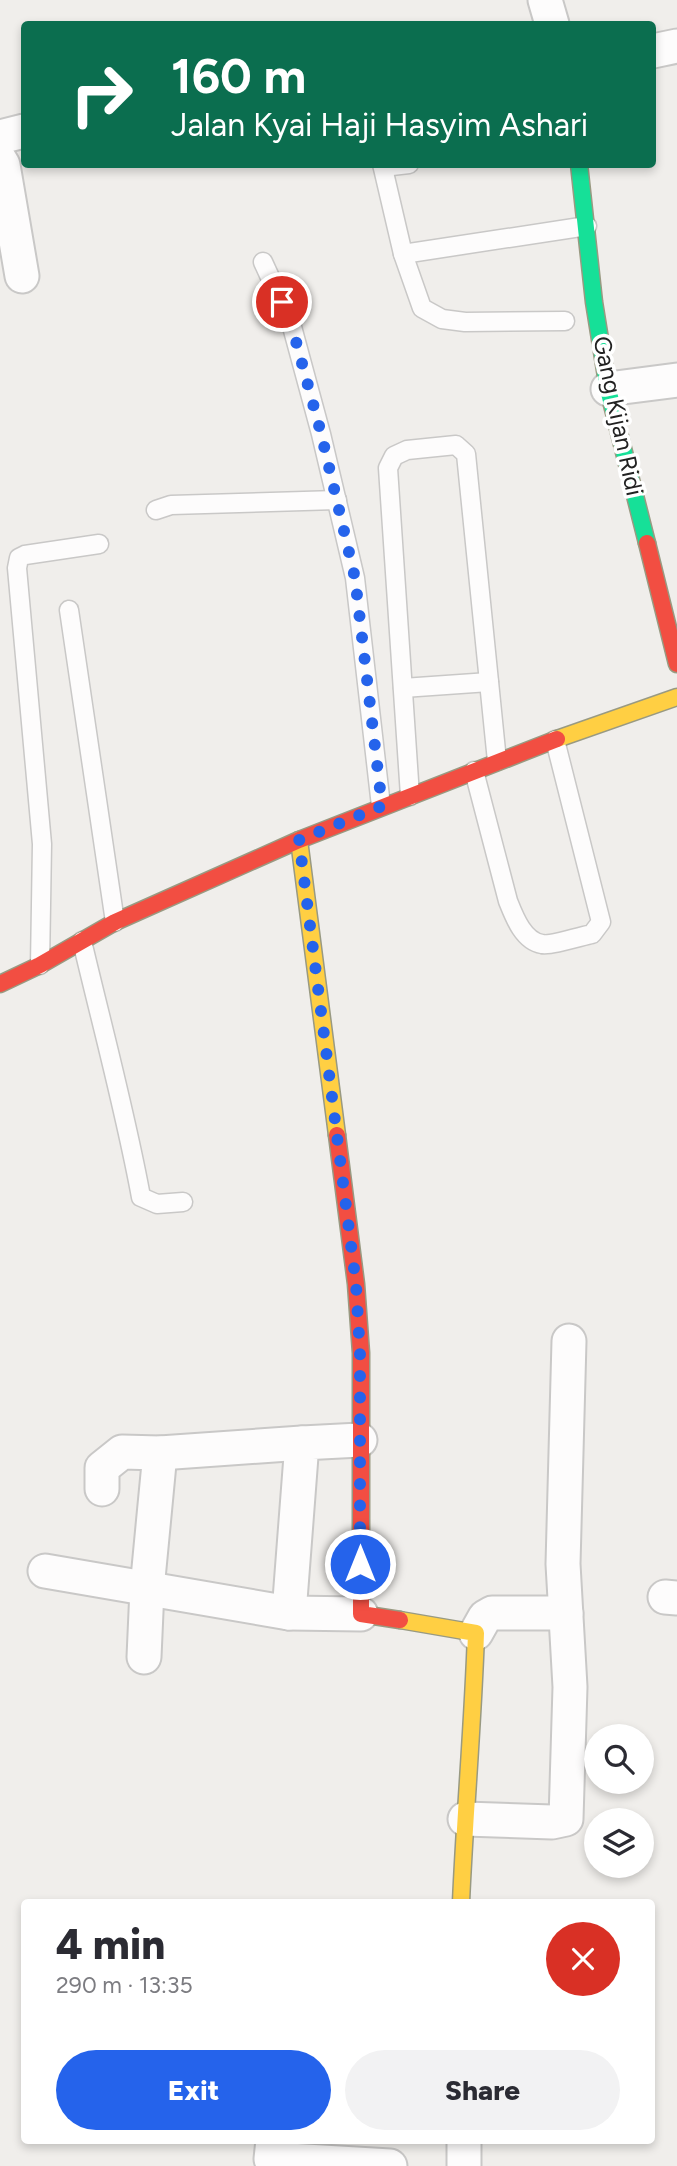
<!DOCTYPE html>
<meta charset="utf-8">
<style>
:root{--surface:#fff;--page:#f2f2f3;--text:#2b2b33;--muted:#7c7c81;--accent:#2563eb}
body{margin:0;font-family:Figtree,sans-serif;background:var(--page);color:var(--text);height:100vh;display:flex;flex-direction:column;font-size:26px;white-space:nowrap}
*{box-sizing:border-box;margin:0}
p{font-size:23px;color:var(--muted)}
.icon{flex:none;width:38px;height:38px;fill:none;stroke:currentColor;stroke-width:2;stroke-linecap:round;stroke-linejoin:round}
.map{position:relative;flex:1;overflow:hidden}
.panel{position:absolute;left:21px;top:1899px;width:634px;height:245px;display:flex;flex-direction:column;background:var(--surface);border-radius:7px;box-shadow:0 4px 10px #0003}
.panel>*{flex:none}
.hud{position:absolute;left:21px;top:21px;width:635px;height:147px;border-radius:7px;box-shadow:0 4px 10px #0003;background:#0b6e4f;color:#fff;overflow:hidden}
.fabs{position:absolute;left:584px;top:1724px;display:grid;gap:14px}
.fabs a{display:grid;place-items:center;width:70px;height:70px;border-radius:50%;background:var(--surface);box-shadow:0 4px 10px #0003;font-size:35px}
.pin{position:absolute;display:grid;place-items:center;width:60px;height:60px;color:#fff;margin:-30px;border:4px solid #fff;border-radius:50%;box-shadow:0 2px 7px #0007}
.me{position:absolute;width:77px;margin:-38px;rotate:0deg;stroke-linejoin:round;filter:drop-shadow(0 0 5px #0008)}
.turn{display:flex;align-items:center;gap:24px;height:147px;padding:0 35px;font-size:32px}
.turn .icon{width:91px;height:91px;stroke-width:2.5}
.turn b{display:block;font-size:49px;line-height:60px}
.round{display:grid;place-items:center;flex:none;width:74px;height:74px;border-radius:37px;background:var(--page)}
.overview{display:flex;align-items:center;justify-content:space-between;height:119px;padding:0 35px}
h1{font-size:42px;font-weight:800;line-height:52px}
.primary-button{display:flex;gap:14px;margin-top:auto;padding:14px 35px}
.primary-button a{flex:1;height:80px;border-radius:42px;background:var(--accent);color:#fff;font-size:28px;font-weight:800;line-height:80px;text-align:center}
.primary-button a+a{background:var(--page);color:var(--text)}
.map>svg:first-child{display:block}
</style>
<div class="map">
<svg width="677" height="2166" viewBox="0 0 677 2166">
<rect width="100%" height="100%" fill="#f0eeeb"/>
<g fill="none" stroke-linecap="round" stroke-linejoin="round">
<!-- lane casing -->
<g stroke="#c9c8c7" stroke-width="21">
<g id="lane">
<path d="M382,164L403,254L422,308L442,319L465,322L565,321"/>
<path d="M383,167L409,164"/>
<path d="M403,254L587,226"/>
<path d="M263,262L291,323L321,434L355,578L381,806"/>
<path d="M156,510L171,505L337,500"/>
<path d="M69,610L115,922"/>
<path d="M403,688L489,682"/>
<path d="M474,771L508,901C514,916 523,941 542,944C550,946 582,936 592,934L601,922L555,740"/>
<path d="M410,796L388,468L394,456L407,450L456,445L466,454L497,761"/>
<path d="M82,941C102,1026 125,1110 141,1197L157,1204L183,1202"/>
<path d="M40,965L42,844L17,568L19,558L25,555L99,544"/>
</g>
</g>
<!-- street casing -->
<g stroke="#c9c8c7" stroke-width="37">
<g id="street">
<path d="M545,0L552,24"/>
<path d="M653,51L677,46"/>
<path d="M0,137L24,131"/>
<path d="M0,160L3,165L22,276"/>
<path d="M608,389L677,380"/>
<path d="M102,1489V1468L122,1452L160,1453L302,1443"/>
<path d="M45,1571L289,1613L361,1614"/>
<path d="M665,1597L677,1598"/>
<path d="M289,1613L302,1443L360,1440"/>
<path d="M476,1633L485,1617L492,1613H566"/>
<path d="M144,1657L147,1589L160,1453"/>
<path d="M465,1819L552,1822L566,1819L570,1687L563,1564L569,1341"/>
<path d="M273,2140L271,2159L390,2166"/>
<path d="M464,2166V2140"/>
</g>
</g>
<!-- fast casing -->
<g stroke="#999a82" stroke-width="19">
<path id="fast" d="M579,164L594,302L608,389L647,543"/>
</g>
<!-- slow casing -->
<g stroke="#999a82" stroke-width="19">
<g id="slow">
<path d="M557,739L677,697"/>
<path d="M299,840L337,1135"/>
<path d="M400,1620L476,1633C473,1723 465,1812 461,1902"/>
</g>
</g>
<!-- jam casing -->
<g stroke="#999a82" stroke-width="19">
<g id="jam">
<path d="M647,543L677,664"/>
<path d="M0,984L40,965L115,922L299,840L557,739"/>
<path d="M337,1135L356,1284L361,1353V1614L400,1620"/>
</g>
</g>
<!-- lane -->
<use href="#lane" stroke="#fdfcfc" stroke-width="18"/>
<!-- street -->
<use href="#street" stroke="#fdfcfc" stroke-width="33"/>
<!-- fast -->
<use href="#fast" stroke="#16e098" stroke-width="16"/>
<!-- slow -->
<use href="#slow" stroke="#ffcf43" stroke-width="16"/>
<!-- jam -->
<use href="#jam" stroke="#f24e42" stroke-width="16"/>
</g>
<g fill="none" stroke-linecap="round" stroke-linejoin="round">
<!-- route -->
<path stroke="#2563eb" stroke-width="12" stroke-dasharray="0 21.6" d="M282,302L291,323L321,433L355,578L382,806L299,840L356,1284L360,1353V1564"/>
</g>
<g text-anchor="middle" stroke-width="7" stroke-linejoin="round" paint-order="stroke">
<!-- street labels -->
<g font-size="24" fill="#222" stroke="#fff">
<text transform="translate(618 416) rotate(78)" y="8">Gang Kijan Ridi</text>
</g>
</g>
</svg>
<div class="fabs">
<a><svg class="icon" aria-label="search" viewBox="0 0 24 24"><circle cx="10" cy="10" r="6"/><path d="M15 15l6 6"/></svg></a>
<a><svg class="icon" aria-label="layers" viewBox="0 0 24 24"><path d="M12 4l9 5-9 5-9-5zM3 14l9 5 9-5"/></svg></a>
</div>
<div class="pin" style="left:282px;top:302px;background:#d93025"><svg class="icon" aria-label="arrive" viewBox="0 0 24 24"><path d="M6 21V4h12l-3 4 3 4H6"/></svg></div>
<svg class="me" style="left:360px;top:1564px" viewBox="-20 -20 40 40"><circle r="17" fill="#2563eb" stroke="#fff" stroke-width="3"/><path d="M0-11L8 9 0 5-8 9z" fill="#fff"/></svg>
<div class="hud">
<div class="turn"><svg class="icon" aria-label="right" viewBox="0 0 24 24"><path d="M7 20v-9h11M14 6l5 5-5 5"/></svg><div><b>160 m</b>Jalan Kyai Haji Hasyim Ashari</div></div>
</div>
<section class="panel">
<div class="overview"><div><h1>4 min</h1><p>290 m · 13:35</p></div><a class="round" style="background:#d93025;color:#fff"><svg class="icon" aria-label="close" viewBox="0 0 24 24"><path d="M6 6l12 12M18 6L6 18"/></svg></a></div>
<div class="primary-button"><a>Exit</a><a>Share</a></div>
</section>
</div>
